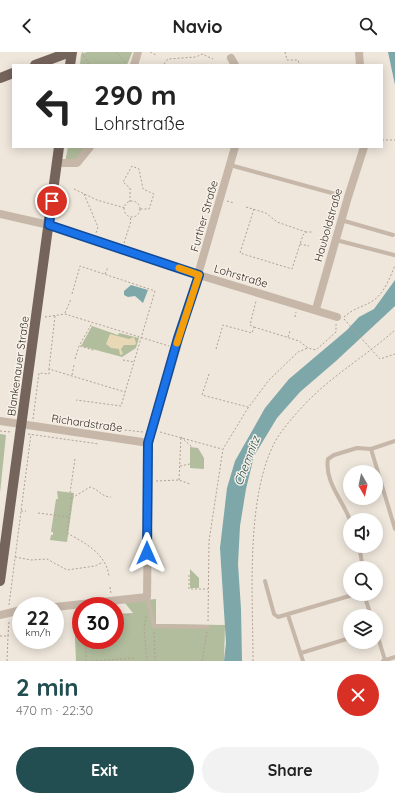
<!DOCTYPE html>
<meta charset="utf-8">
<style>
:root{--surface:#fff;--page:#f2f2f2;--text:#222;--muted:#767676;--accent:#224d51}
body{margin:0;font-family:Quicksand,sans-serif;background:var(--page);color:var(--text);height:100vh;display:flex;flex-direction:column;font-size:15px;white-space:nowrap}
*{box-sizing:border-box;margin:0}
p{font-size:13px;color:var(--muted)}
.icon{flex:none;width:22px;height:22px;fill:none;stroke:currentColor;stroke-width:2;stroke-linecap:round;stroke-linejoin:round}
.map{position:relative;height:609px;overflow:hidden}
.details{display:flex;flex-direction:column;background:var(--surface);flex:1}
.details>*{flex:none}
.top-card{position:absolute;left:12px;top:12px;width:371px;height:84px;border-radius:0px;box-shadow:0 2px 10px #0003;background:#fff;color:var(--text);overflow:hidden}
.needle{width:26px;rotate:171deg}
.controls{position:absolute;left:343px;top:413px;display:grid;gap:8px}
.controls a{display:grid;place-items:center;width:40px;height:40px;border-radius:50%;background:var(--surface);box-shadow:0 2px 10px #0003;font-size:20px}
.speed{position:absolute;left:12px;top:545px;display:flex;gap:8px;font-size:20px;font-weight:700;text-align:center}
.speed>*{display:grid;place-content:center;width:52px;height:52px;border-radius:50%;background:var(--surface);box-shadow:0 2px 10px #0003;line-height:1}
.speed small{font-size:10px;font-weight:400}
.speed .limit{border:6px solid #d22;background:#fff;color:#111}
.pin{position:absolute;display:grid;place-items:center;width:34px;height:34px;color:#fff;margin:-17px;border:2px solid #fff;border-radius:50%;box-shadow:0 1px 4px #0007}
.me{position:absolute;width:44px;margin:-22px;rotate:0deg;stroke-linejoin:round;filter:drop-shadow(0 0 3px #0008)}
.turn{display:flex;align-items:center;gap:14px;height:84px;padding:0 16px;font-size:18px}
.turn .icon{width:52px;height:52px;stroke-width:2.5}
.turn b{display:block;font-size:28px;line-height:34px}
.round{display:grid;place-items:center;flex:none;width:42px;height:42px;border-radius:21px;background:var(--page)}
.headline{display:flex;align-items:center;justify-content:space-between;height:68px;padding:0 16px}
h1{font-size:24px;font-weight:800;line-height:30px;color:var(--accent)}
.cta{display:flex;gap:8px;margin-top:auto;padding:8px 16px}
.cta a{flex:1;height:46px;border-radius:24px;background:var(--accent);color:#fff;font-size:16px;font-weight:800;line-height:46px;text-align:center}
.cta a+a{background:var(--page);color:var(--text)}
header{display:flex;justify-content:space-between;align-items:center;height:52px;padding:0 16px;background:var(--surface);font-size:18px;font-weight:800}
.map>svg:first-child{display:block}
</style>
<header><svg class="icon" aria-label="back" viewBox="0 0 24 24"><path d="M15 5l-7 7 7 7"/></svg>Navio<svg class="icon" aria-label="search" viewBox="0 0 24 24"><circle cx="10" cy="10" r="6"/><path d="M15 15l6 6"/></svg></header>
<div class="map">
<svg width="395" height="609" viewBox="0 0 395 609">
<rect width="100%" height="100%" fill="#efe7dc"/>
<!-- green -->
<g fill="#b1bd9d">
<path d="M87,0H132V1L127,13H80L81,2Z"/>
<path d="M68,95H86L77,108L65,110Z"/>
<path d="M92,274L118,283L119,281L139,286L136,296L122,305L81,294Z"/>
<path d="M0,382L6,383L0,441Z"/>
<path d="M190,395L198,396L204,406V417L190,416Z"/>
<path d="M57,439L74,441L67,490L50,488L51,483H53V480H51L56,447H58Z"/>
<path d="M190,517L199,526V536H190Z"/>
<path d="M156,547V572L225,573L224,609H76L74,562H81V588H115V562L133,561L124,550Z"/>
</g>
<!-- sand -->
<path fill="#e8d8b5" d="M110,282L129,287L134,285L136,291L135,293H124L121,297L123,302L120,303L119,297L111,296L106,292Z"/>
<!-- water -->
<g fill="#7ea7aa">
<path d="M388,0H395V33Z"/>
<path d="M395,228V254L336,309L300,340L277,366L254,404L246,437L240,474L238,512L241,557L242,609H224L226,591L220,496L227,436L235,409L265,356L289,327L347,278L359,265L374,257Z"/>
<path d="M131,233L148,238L143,251L135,244L128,245L124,243V239Z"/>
</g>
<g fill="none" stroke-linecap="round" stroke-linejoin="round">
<!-- path -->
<g stroke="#b2a193" stroke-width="1" stroke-dasharray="2 2" stroke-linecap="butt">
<path d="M82,0L89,13"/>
<path d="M116,0L127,12"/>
<path d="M150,0L156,3"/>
<path d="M285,0L287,8H298L299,11"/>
<path d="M164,12L168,7L196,5L202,2L213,7"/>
<path d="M382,88H395"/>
<path d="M74,137L97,148L125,156"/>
<path d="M84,142L98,175L96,181"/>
<path d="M227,149L234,151"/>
<circle cx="132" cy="157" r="8"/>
<path d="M130,150V136L123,130L132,114L139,117L143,137L154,142L149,157H140"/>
<path d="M246,155L266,161L277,170L306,180"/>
<path d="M254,157L240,201L292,217L303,183L306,180H313"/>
<path d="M124,191L131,169L130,165"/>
<path d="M300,192L309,194"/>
<path d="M105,222L108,215"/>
<path d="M72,242L80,214L155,239L121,354L76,348"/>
<path d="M65,261L71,247"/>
<path d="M55,264L49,317L125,340"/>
<path d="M45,265L65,262L169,294"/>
<path d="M295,265L296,260"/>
<path d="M344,265C355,255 364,255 374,248C384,241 391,224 395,213"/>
<path d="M344,267L380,307L395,302"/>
<path d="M254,275L299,289L308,296L316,298L336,280V272"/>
<path d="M288,285L290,279"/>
<path d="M80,294L93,298L92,300"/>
<path d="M216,297L223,273L252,281L254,275L250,273L256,249"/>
<path d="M75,307L79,294L92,271"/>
<path d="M123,308L134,310"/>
<path d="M209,322L202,343L248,355"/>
<path d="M72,323L74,313"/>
<path d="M33,367L39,321L49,322V317"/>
<path d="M97,375L143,380"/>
<path d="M0,379L11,380"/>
<path d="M160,380L222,397"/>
<path d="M28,382L99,392"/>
<path d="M181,385L192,395"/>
<path d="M75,407L70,441L72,442L67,481C85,491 107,502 109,525"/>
<path d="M180,414L190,412"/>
<path d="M179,428L181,385"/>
<path d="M156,429L179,428L190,432"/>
<path d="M72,446L90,435C99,437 101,445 111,445"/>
<path d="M21,459H26"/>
<path d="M38,461L69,465"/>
<path d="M15,505L31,508L47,507L67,518L95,514L103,510"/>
<path d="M189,523V537H208"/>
<path d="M110,535L111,542"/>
<path d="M9,553L31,382"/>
<path d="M115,562L129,563"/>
<path d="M146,564L144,577L147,609"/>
<path d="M208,569L209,489L223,397L248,356L269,328L298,300L308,296"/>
<path d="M154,580L155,609"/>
<path d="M0,584H8L9,569"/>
<path d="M7,609L8,584"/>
<path d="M86,609V588"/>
<path d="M92,609L135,606"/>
<path d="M202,609L207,580"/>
<path d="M253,609C253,546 245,444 276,388C283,376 294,364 304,353C331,324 366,304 395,278"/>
</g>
<!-- lane -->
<g stroke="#c6b7a9" stroke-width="4">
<path d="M230,113L339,143"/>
<path d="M341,168L393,183"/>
<path d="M336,188L394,203"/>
<path d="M371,397L395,477"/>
<path d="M350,468C343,449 324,429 328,407L334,403L357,396L371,397L395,389"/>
<path d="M359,494L363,516"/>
<path d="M265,529L274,562L278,565L356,542"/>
<path d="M364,542L371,564"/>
<path d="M147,545L154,574L208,575"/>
<path d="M288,563L303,609"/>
<path d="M376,579L385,608"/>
<path d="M301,601L350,586"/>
<path d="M383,609L395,605"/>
</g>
<!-- street -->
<g stroke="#c6b7a9" stroke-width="8">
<path d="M359,0L360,13"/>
<path d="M231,6L235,13"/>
<path d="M134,13L138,0"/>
<path d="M57,111H77L90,95"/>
<path d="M0,162L49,173L199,223L337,265"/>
<path d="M316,257L348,145L364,95"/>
<path d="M0,369L149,391"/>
<path d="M55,555L147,545L149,391L235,95"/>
<path d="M0,563L21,558"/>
</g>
<!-- primary -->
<g stroke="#75645b" stroke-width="10">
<path d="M35,13L70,0"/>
<path d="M70,13L72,0"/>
<path d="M0,26L13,21"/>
<path d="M0,529L59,95"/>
</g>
</g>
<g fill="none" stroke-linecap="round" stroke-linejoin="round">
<!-- route casing -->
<g stroke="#114b97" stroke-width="10">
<path id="route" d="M52,149L49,173L199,223L178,286L148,391L147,501"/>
</g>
<!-- route -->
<use href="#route" stroke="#1a73e8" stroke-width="7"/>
<!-- slow -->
<path stroke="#f59e0b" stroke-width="7" d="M177,291L199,223L179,216"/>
</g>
<g text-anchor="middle" stroke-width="3" stroke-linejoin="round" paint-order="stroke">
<!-- street labels -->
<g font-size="11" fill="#342c28" stroke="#f7f1e8">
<text transform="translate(204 164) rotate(-74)" y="4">Further Straße</text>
<text transform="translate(328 173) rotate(-74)" y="4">Hauboldstraße</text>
<text transform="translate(241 224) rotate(17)" y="4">Lohrstraße</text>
<text transform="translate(18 314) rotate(-82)" y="4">Blankenauer Straße</text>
<text transform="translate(87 371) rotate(8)" y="4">Richardstraße</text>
</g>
<!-- water labels -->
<g font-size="12" font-style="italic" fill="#224d51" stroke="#f7f1e8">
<text transform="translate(247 409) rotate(-69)" y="4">Chemnitz</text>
</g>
</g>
</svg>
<div class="controls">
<a><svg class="needle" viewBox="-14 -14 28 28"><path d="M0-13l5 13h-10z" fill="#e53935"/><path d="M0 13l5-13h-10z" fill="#767676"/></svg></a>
<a><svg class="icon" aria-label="sound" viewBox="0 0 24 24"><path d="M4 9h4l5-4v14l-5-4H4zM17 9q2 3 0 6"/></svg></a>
<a><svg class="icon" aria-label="search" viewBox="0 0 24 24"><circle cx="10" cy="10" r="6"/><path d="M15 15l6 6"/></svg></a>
<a><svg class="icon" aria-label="layers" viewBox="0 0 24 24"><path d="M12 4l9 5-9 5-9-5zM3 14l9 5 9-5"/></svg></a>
</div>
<div class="speed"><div>22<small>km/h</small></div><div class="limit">30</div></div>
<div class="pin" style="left:52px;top:149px;background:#d93025"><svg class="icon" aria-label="arrive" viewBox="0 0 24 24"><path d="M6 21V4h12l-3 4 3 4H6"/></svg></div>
<svg class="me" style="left:147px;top:501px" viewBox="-20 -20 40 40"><path d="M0-17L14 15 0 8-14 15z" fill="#1a73e8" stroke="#fff" stroke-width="4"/></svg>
<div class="top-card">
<div class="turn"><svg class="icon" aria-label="left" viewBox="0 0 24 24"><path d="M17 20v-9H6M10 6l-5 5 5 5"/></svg><div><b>290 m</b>Lohrstraße</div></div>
</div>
</div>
<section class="details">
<div class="headline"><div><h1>2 min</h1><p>470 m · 22:30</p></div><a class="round" style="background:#d93025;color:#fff"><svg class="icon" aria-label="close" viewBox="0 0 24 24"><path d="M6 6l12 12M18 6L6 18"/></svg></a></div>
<div class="cta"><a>Exit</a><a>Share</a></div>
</section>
